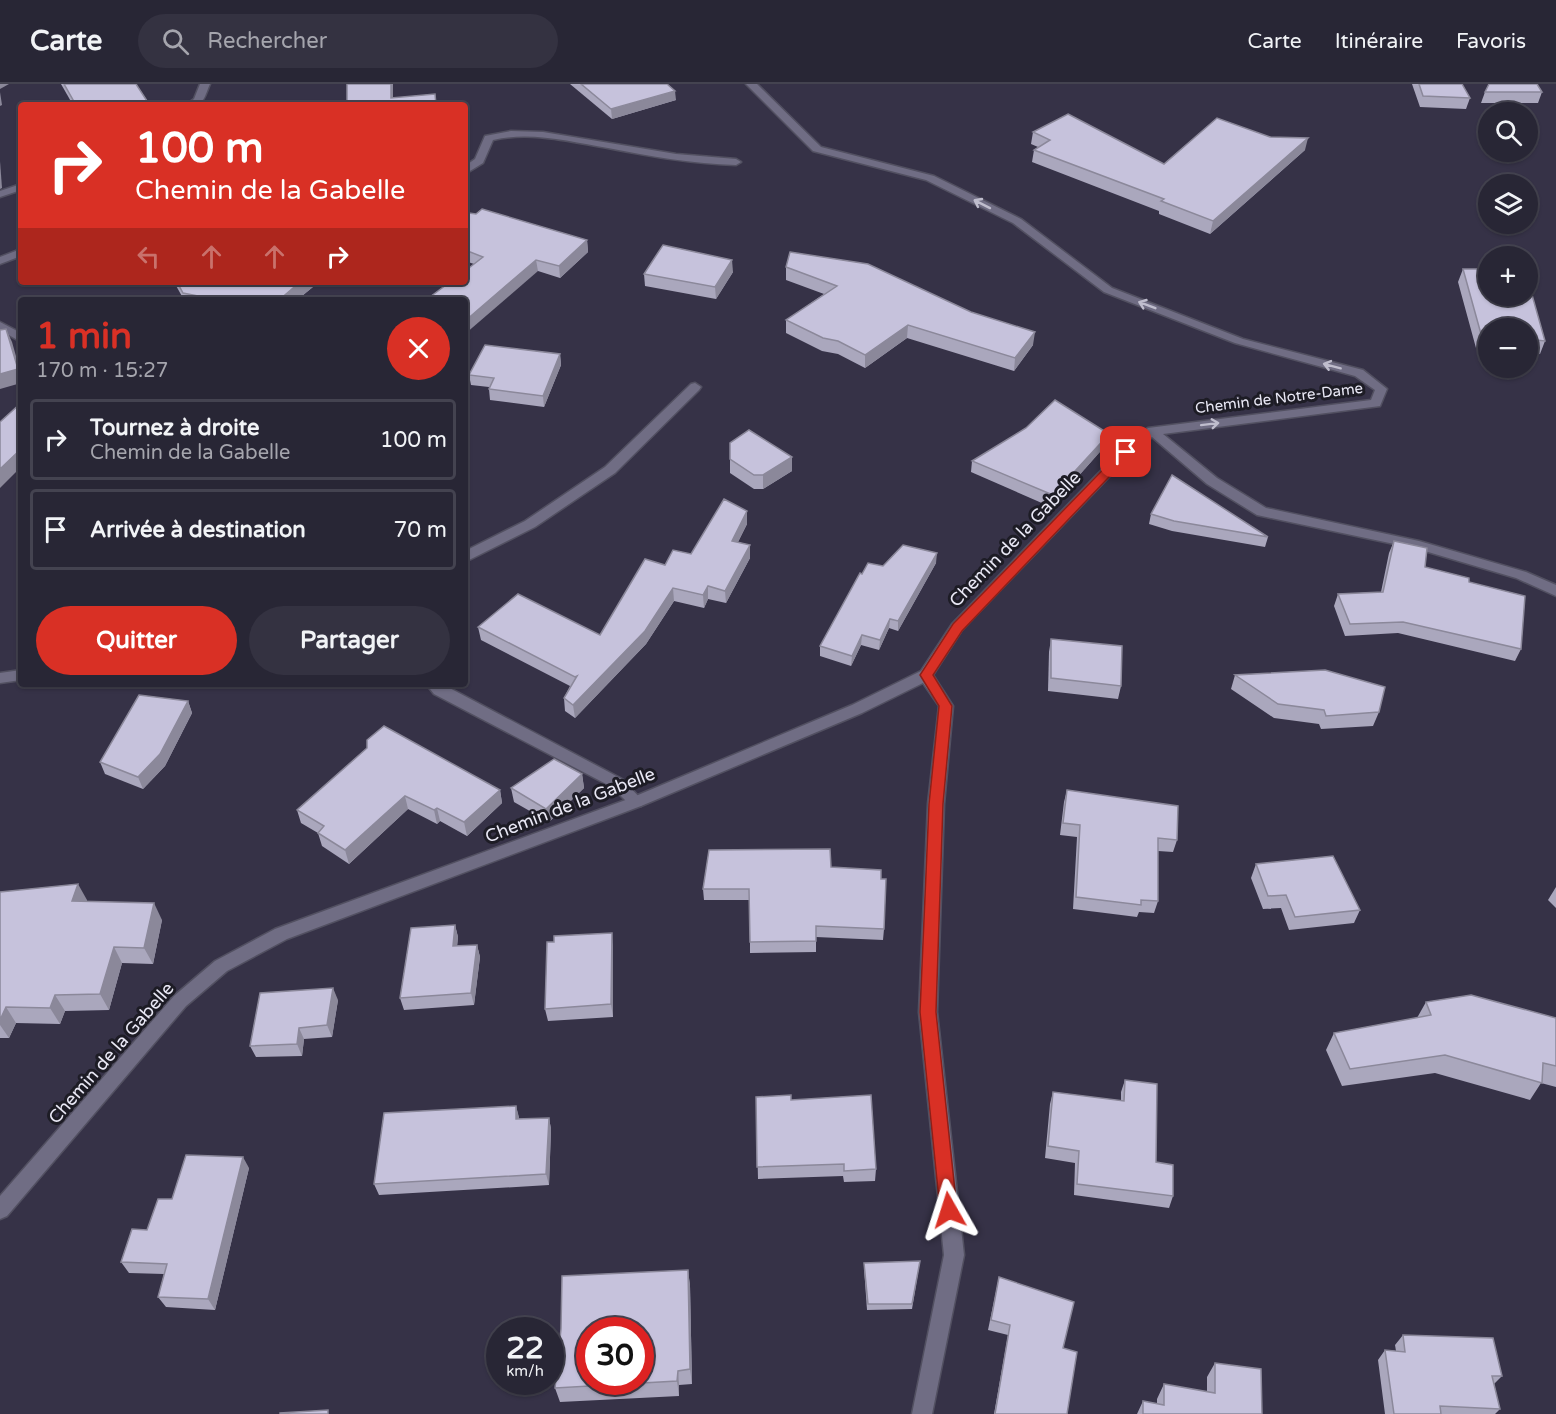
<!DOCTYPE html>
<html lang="fr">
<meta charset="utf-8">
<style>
:root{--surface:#282635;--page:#343241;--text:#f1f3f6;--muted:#a5a5ad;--line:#444350;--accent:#d93025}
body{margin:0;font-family:"Varela Round",sans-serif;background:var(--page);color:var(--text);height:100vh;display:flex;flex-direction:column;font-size:22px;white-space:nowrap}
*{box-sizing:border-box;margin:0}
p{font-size:20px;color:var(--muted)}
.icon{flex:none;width:33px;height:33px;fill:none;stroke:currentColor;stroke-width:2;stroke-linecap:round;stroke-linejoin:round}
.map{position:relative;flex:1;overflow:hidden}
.side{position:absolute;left:18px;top:213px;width:450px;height:390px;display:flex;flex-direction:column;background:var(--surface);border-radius:6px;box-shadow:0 2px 4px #0004,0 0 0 2px var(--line)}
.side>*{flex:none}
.top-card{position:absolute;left:18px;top:18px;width:450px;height:183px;border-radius:6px;box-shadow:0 2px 4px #0004,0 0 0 2px var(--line);background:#d93025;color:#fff;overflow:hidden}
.fabs{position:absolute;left:1478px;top:18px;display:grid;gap:12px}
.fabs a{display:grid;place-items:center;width:60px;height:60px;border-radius:50%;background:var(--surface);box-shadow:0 2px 4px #0004,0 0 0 2px var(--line);font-size:30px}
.speed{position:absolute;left:486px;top:1233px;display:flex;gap:12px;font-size:30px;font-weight:700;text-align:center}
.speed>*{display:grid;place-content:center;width:78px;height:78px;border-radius:50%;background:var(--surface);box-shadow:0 2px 4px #0004,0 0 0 2px var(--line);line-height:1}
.speed small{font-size:15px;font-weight:400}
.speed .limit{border:9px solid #d22;background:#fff;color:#111}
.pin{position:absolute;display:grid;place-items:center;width:51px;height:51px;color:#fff;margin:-26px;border-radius:12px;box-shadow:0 3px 9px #0006}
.me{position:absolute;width:66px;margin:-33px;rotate:354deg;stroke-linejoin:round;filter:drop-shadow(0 0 4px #0008)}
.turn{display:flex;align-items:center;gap:21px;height:126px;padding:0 18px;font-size:27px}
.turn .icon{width:78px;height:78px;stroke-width:2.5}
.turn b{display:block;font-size:42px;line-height:51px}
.lanes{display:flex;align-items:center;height:57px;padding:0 18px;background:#0003;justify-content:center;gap:30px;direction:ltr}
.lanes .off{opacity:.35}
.round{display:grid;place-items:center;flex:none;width:63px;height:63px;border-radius:32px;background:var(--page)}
.head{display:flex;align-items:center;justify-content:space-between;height:102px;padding:0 18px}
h1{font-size:36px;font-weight:800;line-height:45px;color:var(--accent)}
.primary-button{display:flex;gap:12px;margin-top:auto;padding:12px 18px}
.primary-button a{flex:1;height:69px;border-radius:36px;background:var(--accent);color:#fff;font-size:24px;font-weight:800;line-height:69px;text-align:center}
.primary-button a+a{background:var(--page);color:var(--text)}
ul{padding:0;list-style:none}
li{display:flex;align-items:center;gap:18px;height:81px;margin:0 12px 9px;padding:0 6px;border:3px solid var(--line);border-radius:6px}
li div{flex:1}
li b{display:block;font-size:22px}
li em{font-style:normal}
header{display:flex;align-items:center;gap:36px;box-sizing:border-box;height:84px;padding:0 30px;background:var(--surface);border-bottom:2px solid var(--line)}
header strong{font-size:28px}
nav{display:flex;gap:33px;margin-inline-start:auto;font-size:21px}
.search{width:420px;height:54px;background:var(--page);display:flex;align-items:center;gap:15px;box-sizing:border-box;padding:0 21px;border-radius:33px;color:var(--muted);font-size:22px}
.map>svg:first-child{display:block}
</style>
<header>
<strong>Carte</strong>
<div class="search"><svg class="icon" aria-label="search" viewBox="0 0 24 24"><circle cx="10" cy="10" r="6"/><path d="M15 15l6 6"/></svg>Rechercher</div>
<nav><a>Carte</a><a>Itinéraire</a><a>Favoris</a></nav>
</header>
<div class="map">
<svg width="1556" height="1330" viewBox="0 0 1556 1330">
<rect width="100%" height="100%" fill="#363247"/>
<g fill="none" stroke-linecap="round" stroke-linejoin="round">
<!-- lane casing -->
<g stroke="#525061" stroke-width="3">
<g id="lane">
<path d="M511,47L543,48L676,70L736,75L741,78L736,81C693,80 650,72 608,64C571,58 531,47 493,56L483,79L465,90V82L475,75L485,52Z"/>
<path d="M21,165V172L0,180V173Z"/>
<path d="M0,238L21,249V258L0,246Z"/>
<path d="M695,299L701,303L699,306L615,389L535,443L465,478V467L525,437L605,383L691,300Z"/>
<path d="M21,586V596L0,599V589Z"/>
<path d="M426,600H442L622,695L644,718L641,722H631L612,703L434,610Z"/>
</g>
</g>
<!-- street casing -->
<g stroke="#525061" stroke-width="3">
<g id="street">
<path d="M200,0H210C203,16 205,21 186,21L194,15Z"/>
<path d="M746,0H757L821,63L934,92L1021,135L1112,204L1243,255L1363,286L1387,305L1380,322L1163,350L1217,394L1266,424L1419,457L1526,488L1556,501V512L1516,494L1418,465L1257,431L1207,400L1152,353L1130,371L962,546L933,591L953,622L944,720L937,928L964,1171L932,1330H912L944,1171L919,928L928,720L939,622L923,599L862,629L641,722L287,855L227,887L186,922L7,1132L0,1135V1112L174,912L215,877L275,845L631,714L852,621L921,587L952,540L1122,365L1148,344L1371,316L1375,306L1355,292L1235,259L1104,208L1013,139L926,96L813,67Z"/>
<path d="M21,100V106L0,113V107Z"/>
</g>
</g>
<!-- lane -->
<use href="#lane" fill="#706d84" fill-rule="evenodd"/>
<!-- street -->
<use href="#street" fill="#706d84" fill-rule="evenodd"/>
</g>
<!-- wall -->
<g fill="#aaa7bd">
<path d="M61,0H136L150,21H73Z"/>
<path d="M570,0H667L676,16L612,35Z"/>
<path d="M1412,0H1462L1470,14L1466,25L1420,23Z"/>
<path d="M1485,8H1542L1538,19H1481Z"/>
<path d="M1033,48L1164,80L1305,66L1210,150L1159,130V127L1032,78L1034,66L1038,63L1031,60Z"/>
<path d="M465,133L587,156L588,168L560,194L538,187L474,180L465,177Z"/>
<path d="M786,183L1033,261L1014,287L907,254L865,284L838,270L822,267L786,249V236L824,210L786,196Z"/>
<path d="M1463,185L1545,257L1540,270L1527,269V244H1488V265L1476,264L1458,198Z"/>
<path d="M733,188L716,215L645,202L644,190Z"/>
<path d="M174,198H319L297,216H184Z"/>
<path d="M560,270L561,281L544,323L490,316L489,305V303L471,301L469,291Z"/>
<path d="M1026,344L1109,350L1106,361L1051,423L971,388L972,377Z"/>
<path d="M730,359L792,387L763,405H754L730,389Z"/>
<path d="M747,427V440L738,458L750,461V474L726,519L708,515L704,524L674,517L646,560L575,634L565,627L564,614L570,602L481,556L478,543L600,551L665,481L691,470Z"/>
<path d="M1151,430L1268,453L1265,463L1172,447L1149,440Z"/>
<path d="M1394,457L1425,483L1469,498L1521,565L1515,577L1398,549L1345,552L1334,522L1338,510L1381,508L1389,469Z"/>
<path d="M936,479L898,547L889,544L879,566L861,561L851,582L820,572V562L883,482Z"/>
<path d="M1051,555L1121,602L1118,615L1048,607L1049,568Z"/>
<path d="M1235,591L1379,628L1373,642L1321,645L1319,640L1274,634L1231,605Z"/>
<path d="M188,617L192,629L165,682L143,705L105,690L100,678Z"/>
<path d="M367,664L500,706L502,719L467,752L440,737L437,740L408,725L349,780L322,762L318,749L301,739L297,726Z"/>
<path d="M582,690L584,704L549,738L514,718L511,704Z"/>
<path d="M1067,706L1177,756L1173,768L1158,767V817L1154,829L1139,828L1137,833L1073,825L1077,753L1060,751L1064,718Z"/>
<path d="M1256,780L1360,826L1354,839L1289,846L1281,824L1263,825L1251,794Z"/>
<path d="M831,783L884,845L883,856L816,853V868L750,869V816H704L703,805Z"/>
<path d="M1556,803V824L1548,816Z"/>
<path d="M0,808L87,816L86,818L162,836L153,880L122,879L109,926L65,927L60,940L16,939L9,954H0Z"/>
<path d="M455,841L458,853L457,862L477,861L480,873L474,921L404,926L400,914Z"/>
<path d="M613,862V933L548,937L545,925Z"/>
<path d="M338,916L332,953L304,955L302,972L256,973L250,962Z"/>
<path d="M1426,918L1556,934V1003L1541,999L1530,1016L1435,989L1342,1002L1326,966L1334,949L1417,934Z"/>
<path d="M1125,996L1156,1078L1173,1112L1169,1124L1074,1111L1075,1079L1045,1074L1050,1020L1053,1008L1121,1017V1008Z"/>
<path d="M756,1013L791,1016L876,1085L875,1097L844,1098L843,1092L758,1095Z"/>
<path d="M516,1022L519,1035L549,1034L551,1045L549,1101L379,1111L374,1100Z"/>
<path d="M249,1084L215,1226L166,1223L158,1213L164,1190L129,1189L121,1178L172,1115Z"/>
<path d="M920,1177L912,1225L867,1226L864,1184V1179Z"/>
<path d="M688,1186L690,1202L692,1300L679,1301V1312L560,1318L555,1304Z"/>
<path d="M999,1193L1063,1264L1067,1330H994L1008,1251L988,1246Z"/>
<path d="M1403,1251L1502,1292L1494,1300L1500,1325L1495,1330H1385L1378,1276L1385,1266L1396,1267L1395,1261Z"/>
<path d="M1215,1279L1262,1330H1137L1143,1317L1157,1320V1315L1164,1300L1207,1308V1293Z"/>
</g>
<!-- shaded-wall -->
<g fill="#8b889a">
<path d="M0,0H9L0,5Z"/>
<path d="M391,0H393V21L391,14Z"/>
<path d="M675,7L676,16L612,35L611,25Z"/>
<path d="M0,8L2,21L0,22Z"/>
<path d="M1308,54L1305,66L1210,150L1213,137Z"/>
<path d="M0,77L2,104L0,105Z"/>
<path d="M587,156L588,168L560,194L559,182Z"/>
<path d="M536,176L538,187L465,250V237Z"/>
<path d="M732,176L733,188L716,215L715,203Z"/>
<path d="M300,198H319L297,216H279Z"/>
<path d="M908,241L907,254L865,284V271Z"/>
<path d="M6,245L12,258L21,290V299L0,305V290Z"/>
<path d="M1035,248L1033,261L1014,287L1015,274Z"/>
<path d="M560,270L561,281L544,323L543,312Z"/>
<path d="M1109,350L1106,361L1051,423L1053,411Z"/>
<path d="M21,365V383L0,404V385Z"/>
<path d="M792,373V387L763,405V391Z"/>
<path d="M747,427V440L732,470V457Z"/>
<path d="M750,461V474L726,519L725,507Z"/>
<path d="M937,469L936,479L898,547V537Z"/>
<path d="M708,502V515L704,524L703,511Z"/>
<path d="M673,504L674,517L646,560L575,634L573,621Z"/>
<path d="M890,535L889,544L879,566L880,556Z"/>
<path d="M862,551L861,561L851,582L852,572Z"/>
<path d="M188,617L192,629L165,682L143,705L138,693Z"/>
<path d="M582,690L584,704L549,738L546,725Z"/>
<path d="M500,706L502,719L467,752L464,738Z"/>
<path d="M405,712L408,725L349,780L345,766Z"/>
<path d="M437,724L440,737L437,740L434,726Z"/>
<path d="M78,800L87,816L81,834L72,817Z"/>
<path d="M154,819L162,836L153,880L144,864Z"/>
<path d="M455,841L458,853L456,874L453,862Z"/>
<path d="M612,849L613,862V933L611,920Z"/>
<path d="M477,861L480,873L474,921L471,909Z"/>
<path d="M114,863L122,879L109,926L100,910Z"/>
<path d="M333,904L338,916L332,953L327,941Z"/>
<path d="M55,911L65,927L60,940L50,924Z"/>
<path d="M6,923L16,939L9,954L0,941V936Z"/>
<path d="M299,944L304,955L302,972L297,960Z"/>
<path d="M516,1022L519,1033V1047L516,1035Z"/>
<path d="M549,1034L551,1045L549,1101L546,1090Z"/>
<path d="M243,1073L249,1084L215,1226L208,1215Z"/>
<path d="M688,1186L690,1202L692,1300L690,1285Z"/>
<path d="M678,1287L679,1301V1312L677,1297Z"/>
</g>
<!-- building -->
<g fill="#c6c2dc" stroke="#8b889a" stroke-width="1.5" fill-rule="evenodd">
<path d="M64,0H136L149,20L147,21H76Z"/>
<path d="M347,0H391V14L435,10L436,21H347Z"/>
<path d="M581,0H667L675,7L611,25Z"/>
<path d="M1419,0H1462L1470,14L1423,12Z"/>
<path d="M1489,0H1537L1542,8H1485Z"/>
<path d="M1068,30L1164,80L1217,34L1270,53L1308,54L1213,137L1161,117L1164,115L1034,66L1050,56L1033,48Z"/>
<path d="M482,125L587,156L559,182L536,176L465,237V216H426L450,198H465V187L483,173L465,166V133L469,129L476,130Z"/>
<path d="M663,161L732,176L715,203L644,190Z"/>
<path d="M790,168L868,180L971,228L1035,248L1015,274L908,241L865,271L838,257L823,254L786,236L837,202L786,183Z"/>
<path d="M1463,185H1488V212H1527V193L1545,257L1527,255V244H1488V251L1481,250Z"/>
<path d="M177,198H300L279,216H218L183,209Z"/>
<path d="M6,245L18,285L0,290V246Z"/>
<path d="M485,261L560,270L543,312L489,305L494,294L469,291Z"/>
<path d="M1055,316L1109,350L1053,411L972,377L1026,344Z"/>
<path d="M21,319V365L0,385V338Z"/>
<path d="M749,346L792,373L763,391H754L730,375V359Z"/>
<path d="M1172,391L1268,453L1174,437L1151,430Z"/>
<path d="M724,415L747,427L732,457L750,461L725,507L708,502L703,511L673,504L645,547L573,621L564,614L577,592L575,593L478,543L518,510L600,551L645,475L665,481L673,466L691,470Z"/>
<path d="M1394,457L1427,464L1425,483L1469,494V498L1525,512L1521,565L1403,538L1350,540L1338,510L1383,508Z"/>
<path d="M903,461L937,469L898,537L890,535L880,556L862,551L852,572L820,562L860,489L862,490L868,479L883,482Z"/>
<path d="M1051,555L1122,562L1121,602L1051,594Z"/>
<path d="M1325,586L1385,603L1379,628L1326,632L1324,626L1278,620L1235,591Z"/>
<path d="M139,611L188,617L160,670L138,693L100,678Z"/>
<path d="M384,642L500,706L464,738L437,724L434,726L405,712L345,766L318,749L324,742L297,726L367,664V656Z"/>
<path d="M554,675L582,690L546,725L511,704Z"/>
<path d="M1067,706L1178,722L1177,756L1158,754V817L1141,816V821L1076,813L1080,741L1063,739Z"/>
<path d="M830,765L831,783L881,786V795H886L884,845L816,842V857L750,858L749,805H703L709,766Z"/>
<path d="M1333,772L1360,826L1295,833L1286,811L1268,812L1256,780Z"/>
<path d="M78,800L72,817L154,819L144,864L114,863L100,910L55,911L50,924L6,923L0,936V808Z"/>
<path d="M455,841L453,862L477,861L471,909L400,914L411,844Z"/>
<path d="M612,849L611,920L545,925L547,858H554V852Z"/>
<path d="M333,904L327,941L299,944L297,960L250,962L260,909Z"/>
<path d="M1471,911L1556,934V982L1543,979L1542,999L1445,971L1350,985L1334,949L1431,931L1426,918Z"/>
<path d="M1125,996L1157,1000L1156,1078L1173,1081V1112L1077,1100L1079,1067L1048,1062L1053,1008L1124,1017Z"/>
<path d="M791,1011V1016L871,1011L876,1085L844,1087V1080L757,1083L756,1013Z"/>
<path d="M516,1022V1035L549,1034L546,1090L374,1100L384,1029Z"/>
<path d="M186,1071L243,1073L208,1215L158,1213L167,1180L121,1178L132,1145L147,1146L158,1115H172Z"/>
<path d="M920,1177L912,1220H868L864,1179Z"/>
<path d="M688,1186L690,1285L678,1287L677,1297L555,1304L561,1245L562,1192ZM590,1246H640V1298H590Z"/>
<path d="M999,1193L1074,1218L1063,1264L1077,1268L1067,1330H995L1010,1241L991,1236Z"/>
<path d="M1403,1251L1493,1254L1502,1292H1492L1500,1325L1440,1322L1441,1330H1394L1385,1266L1405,1268Z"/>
<path d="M1215,1279L1261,1285L1262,1330H1143V1317L1164,1321V1300L1215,1309Z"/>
<path d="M328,1326V1330H280V1329Z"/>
</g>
<!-- one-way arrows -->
<defs><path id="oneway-shaft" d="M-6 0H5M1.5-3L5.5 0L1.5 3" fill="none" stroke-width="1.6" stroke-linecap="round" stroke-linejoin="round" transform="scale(1.5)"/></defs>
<g stroke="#bfbdcd">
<use href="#oneway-shaft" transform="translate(982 120) rotate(-153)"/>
<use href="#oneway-shaft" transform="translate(1147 221) rotate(-159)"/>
<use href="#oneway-shaft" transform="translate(1332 282) rotate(-165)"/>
<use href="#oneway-shaft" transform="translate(1210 340) rotate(-7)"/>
</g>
<!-- route -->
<path fill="#d93025" stroke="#8d1f18" stroke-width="1.5" d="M1126,364L1131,368L1130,371L962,547L933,591L952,622L943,720L936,928L957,1126L955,1132L949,1134L943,1132L940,1126L920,928L929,720L939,622L920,591L953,540L1122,366Z"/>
<g text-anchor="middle" stroke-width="6" stroke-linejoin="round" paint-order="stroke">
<!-- far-street labels -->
<g font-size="15" fill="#e9e8f5" stroke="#1d1c25">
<text transform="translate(1279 314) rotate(-7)" y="5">Chemin de Notre-Dame</text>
</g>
<!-- street labels -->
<g font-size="18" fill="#e9e8f5" stroke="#1d1c25">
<text transform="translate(1015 455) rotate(-46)" y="6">Chemin de la Gabelle</text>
<text transform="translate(570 721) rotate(-21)" y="6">Chemin de la Gabelle</text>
<text transform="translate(111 969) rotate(-49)" y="6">Chemin de la Gabelle</text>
</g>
</g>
</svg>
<div class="fabs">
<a><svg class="icon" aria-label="search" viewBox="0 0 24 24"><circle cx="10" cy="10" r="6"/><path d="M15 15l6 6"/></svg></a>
<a><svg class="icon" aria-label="layers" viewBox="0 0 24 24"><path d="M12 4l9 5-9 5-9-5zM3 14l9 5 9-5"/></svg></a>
<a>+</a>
<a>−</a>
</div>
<div class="speed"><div>22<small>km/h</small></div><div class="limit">30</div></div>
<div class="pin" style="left:1126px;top:368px;background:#d93025"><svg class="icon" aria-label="arrive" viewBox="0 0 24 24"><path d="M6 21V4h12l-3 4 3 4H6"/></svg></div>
<svg class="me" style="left:949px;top:1126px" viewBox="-20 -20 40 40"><path d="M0-17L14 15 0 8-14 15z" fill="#d93025" stroke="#fff" stroke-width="4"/></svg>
<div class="top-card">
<div class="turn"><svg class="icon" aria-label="right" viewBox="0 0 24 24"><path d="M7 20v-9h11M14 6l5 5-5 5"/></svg><div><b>100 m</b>Chemin de la Gabelle</div></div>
<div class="lanes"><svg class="icon off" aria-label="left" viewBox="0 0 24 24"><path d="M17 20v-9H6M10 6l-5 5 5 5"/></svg><svg class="icon off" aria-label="ahead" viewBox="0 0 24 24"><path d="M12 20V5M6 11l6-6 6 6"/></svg><svg class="icon off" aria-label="ahead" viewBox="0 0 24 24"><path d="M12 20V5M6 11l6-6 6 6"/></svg><svg class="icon" aria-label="right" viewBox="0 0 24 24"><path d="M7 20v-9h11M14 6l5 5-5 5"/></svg></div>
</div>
<section class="side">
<div class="head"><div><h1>1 min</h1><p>170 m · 15:27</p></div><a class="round" style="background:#d93025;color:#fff"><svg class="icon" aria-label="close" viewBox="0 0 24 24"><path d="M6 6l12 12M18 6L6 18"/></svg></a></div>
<ul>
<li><svg class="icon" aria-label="right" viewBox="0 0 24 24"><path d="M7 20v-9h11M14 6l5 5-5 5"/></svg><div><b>Tournez à droite</b><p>Chemin de la Gabelle</p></div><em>100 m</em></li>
<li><svg class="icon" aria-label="arrive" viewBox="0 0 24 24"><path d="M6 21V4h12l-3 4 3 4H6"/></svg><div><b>Arrivée à destination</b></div><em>70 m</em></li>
</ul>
<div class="primary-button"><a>Quitter</a><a>Partager</a></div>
</section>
</div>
